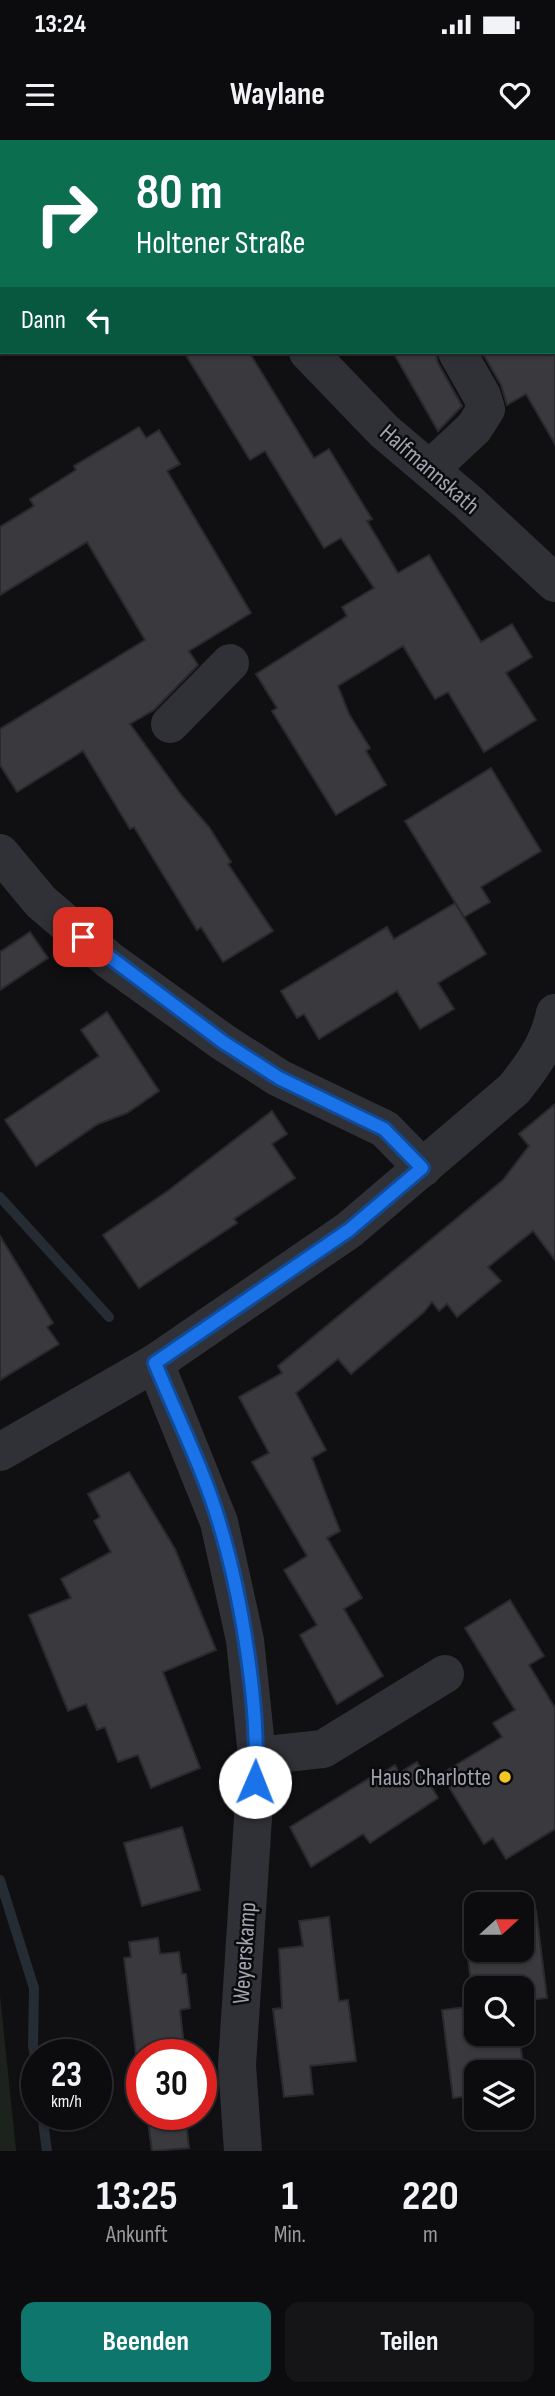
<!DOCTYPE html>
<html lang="de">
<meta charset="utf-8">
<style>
:root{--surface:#0c0b0d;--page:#151416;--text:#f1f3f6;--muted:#9a9b9d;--line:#2c2b2e;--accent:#0f766e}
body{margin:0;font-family:"Sofia Sans Condensed",sans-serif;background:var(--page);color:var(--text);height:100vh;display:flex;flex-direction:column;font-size:26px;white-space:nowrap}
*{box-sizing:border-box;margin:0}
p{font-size:23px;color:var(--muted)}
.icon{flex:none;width:38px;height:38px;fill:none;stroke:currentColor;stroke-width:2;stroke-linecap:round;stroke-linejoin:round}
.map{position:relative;height:2011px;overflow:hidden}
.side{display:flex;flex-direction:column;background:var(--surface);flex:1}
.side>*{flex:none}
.top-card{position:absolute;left:0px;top:0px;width:556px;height:214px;box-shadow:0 2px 5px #0004,0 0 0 2px var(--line);background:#0b6e4f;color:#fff;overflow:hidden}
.needle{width:46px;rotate:69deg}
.controls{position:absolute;left:464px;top:1752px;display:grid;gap:14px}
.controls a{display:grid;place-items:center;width:70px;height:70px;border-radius:14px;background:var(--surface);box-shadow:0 2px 5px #0004,0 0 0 2px var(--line);font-size:35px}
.speed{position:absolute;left:21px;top:1899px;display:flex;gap:14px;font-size:35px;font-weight:700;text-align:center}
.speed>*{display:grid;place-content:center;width:91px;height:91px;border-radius:50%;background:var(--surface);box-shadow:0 2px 5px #0004,0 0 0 2px var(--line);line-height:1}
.speed small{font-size:18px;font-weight:400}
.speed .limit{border:10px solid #d22;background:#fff;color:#111}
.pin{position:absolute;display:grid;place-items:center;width:60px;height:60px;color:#fff;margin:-30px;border-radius:14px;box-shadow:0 4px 10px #0006}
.me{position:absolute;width:77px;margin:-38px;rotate:1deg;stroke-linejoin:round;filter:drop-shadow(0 0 5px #0008)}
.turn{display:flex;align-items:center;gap:24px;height:147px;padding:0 21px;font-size:32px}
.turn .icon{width:91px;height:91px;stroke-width:2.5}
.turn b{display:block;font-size:49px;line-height:60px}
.then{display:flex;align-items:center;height:66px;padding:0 21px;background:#0003;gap:14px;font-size:26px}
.eta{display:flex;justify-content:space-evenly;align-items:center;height:119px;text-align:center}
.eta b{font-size:42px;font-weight:700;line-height:49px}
.action{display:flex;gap:14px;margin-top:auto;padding:14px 21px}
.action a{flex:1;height:80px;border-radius:14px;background:var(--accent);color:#fff;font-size:28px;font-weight:700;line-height:80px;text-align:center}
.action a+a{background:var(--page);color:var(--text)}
.status{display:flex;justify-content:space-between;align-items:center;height:49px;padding:0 35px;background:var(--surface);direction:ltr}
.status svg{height:19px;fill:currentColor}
header{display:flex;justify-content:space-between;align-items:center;height:91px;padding:0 21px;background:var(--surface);font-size:32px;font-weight:700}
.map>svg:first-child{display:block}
</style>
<div class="status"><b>13:24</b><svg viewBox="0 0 49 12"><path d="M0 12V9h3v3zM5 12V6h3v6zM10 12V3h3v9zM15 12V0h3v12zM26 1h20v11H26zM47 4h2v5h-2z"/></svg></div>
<header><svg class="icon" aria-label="menu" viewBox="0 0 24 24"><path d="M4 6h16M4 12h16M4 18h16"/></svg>Waylane<svg class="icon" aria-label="heart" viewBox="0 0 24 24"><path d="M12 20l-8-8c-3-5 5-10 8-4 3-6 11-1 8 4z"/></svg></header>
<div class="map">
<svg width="555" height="2011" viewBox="0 0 555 2011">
<rect width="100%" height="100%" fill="#100f11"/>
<!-- green -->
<g fill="#1c231d">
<path d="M0,0H141L142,2H2V96Z"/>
<path d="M0,1855L16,2010V2011H0Z"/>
</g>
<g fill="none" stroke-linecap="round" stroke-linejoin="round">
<!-- stream -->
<g stroke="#262c34" stroke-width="10">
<path d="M0,1057L109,1177"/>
<path d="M0,1740L34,1848L33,1905L37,1933"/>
<path d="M42,1974L47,2011"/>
</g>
</g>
<!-- building -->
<g fill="#3a393e" stroke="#2a292d" stroke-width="2">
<path d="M184,212H249L314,318L329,309L372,379L367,381L398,433L429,415L481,502L512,484L532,517L506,533L536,580L484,612L448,552L435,559L403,506L338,546L349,574L370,608L366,611L386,645L336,675L272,571L277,568L256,534L347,476L342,467L374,448L341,398L324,408L265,311L250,320Z"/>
<path d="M393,212H435L438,223L462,266L438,291Z"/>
<path d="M482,212H555V304L526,254L507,265L501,245Z"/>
<path d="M139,287L146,298L159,290L180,324L167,331L251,473L189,511L198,525L154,570L130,584L182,656L209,687L231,722L228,724L273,791L223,822L201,787L197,790L134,687L130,689L83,611L17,652L0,625V589L145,500L87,402L0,455V387L34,366L30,359L76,330L74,326Z"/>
<path d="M491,628L541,711L481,747L490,762L464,777L405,681Z"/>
<path d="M455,763L486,814L438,843L454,869L420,889L397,851L319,899L304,874L297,878L281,851L387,787L394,799Z"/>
<path d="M30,792L48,818L0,850V812Z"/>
<path d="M107,872L159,951L127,973L98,984L36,1026L5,980L99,916L81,890Z"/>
<path d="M555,964V1120L533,1091L488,1127L501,1141L457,1177L447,1164L439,1171L432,1162L424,1172L351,1234L338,1219L296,1253L326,1310L312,1318L340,1391L327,1398L362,1458L344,1469L383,1536L337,1564L300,1495L317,1485L284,1430L307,1416L252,1322L269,1313L239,1257L282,1233L278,1226L503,1040L529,1006L519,994Z"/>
<path d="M272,971L287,994L272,1004L295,1038L234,1079L237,1083L139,1148L103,1095L169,1050Z"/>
<path d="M0,1096L53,1183L47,1187L59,1204L0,1240Z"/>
<path d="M129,1332L175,1409L216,1510L163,1532L200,1628L151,1648L138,1615L118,1622L105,1587L97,1590L86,1564L68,1571L29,1475L71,1458L61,1439L111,1412L94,1381L100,1377L88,1354Z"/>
<path d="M510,1460L544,1516L529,1525L555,1568V1689L506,1719L493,1698L484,1704L441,1634L502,1597L493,1583L515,1570L465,1488Z"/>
<path d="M417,1622L438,1658L370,1703L363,1694L311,1727L290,1687L376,1634L378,1636L395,1625L399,1633Z"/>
<path d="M182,1687L200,1750L142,1766L124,1703Z"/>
<path d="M536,1770L547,1858L522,1861V1848H476V1894H519L526,1949L522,1950V1932H476V1955L453,1958L442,1870L474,1866L463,1779L476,1777V1810H522V1772Z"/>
<path d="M329,1777L339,1861L348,1860L356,1921L310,1926L313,1954L284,1957L273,1869L282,1868L279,1809L303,1806L299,1781Z"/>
<path d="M158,1798L160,1814L179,1812L182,1834H186L190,1868L180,1870L185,1914H136L124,1818L131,1817L129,1802Z"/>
<path d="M147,1974H185L189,2008L152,2011Z"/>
</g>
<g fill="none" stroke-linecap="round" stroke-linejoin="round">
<!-- minor -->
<g stroke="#303136" stroke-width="38">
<path d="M168,0L169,2"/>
<path d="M308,212L384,291L469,363L555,443"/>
<path d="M430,329L474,288L486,269L482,256L457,212"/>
<path d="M170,584L230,523"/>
<path d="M0,713L41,762L109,820L223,902L279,938L385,989L423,1028"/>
<path d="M155,1223L219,1382L245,1500L257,1616L237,1925L243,2011"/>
<path d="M0,1312L155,1223L349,1090L514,949C533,925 549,903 555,873"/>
<path d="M257,1616L323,1609L445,1534"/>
</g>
</g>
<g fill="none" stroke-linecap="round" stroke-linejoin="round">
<!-- route casing -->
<g stroke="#114b97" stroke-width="18">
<path id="route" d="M83,797L223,902L279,938L384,989L422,1028L349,1090L155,1223C176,1275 203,1328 219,1382C241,1453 260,1568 255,1642"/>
</g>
<!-- route -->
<use href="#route" stroke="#1a73e8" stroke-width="12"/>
</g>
<!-- markers -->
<circle fill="#f3c525" stroke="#0b0b0c" stroke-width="2.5" cx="505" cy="1637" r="7"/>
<g text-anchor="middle" stroke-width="5" stroke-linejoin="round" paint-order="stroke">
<!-- street labels -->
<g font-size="24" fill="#a0a4b2" stroke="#0b0b0c">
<text transform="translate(430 329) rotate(41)" y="8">Halfmannskath</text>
<text transform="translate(244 1813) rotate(-86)" y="8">Weyerskamp</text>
</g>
<!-- poi labels -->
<g font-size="24" fill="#a0a4b2" stroke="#0b0b0c" text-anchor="end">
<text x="491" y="1645">Haus Charlotte</text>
</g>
</g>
</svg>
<div class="controls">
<a><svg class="needle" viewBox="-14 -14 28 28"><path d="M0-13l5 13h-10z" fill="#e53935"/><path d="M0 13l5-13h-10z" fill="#9a9b9d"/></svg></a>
<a><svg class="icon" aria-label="search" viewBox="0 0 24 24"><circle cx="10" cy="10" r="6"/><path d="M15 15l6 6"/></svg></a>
<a><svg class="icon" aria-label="layers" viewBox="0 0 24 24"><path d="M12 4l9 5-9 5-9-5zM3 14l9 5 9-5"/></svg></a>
</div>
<div class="speed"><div>23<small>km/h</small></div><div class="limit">30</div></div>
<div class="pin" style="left:83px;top:797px;background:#d93025"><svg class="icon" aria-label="arrive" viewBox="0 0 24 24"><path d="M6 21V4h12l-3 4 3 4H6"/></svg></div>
<svg class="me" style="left:255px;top:1642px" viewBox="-20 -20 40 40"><circle r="19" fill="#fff"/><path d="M0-13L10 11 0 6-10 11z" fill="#1a73e8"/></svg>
<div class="top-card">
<div class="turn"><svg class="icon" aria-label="right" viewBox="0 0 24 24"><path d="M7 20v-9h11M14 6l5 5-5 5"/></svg><div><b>80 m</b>Holtener Straße</div></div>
<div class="then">Dann<svg class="icon" aria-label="left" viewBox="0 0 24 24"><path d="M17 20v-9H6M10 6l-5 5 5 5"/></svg></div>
</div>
</div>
<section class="side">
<div class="eta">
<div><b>13:25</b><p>Ankunft</p></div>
<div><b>1</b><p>Min.</p></div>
<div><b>220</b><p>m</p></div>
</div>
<div class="action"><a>Beenden</a><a>Teilen</a></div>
</section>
